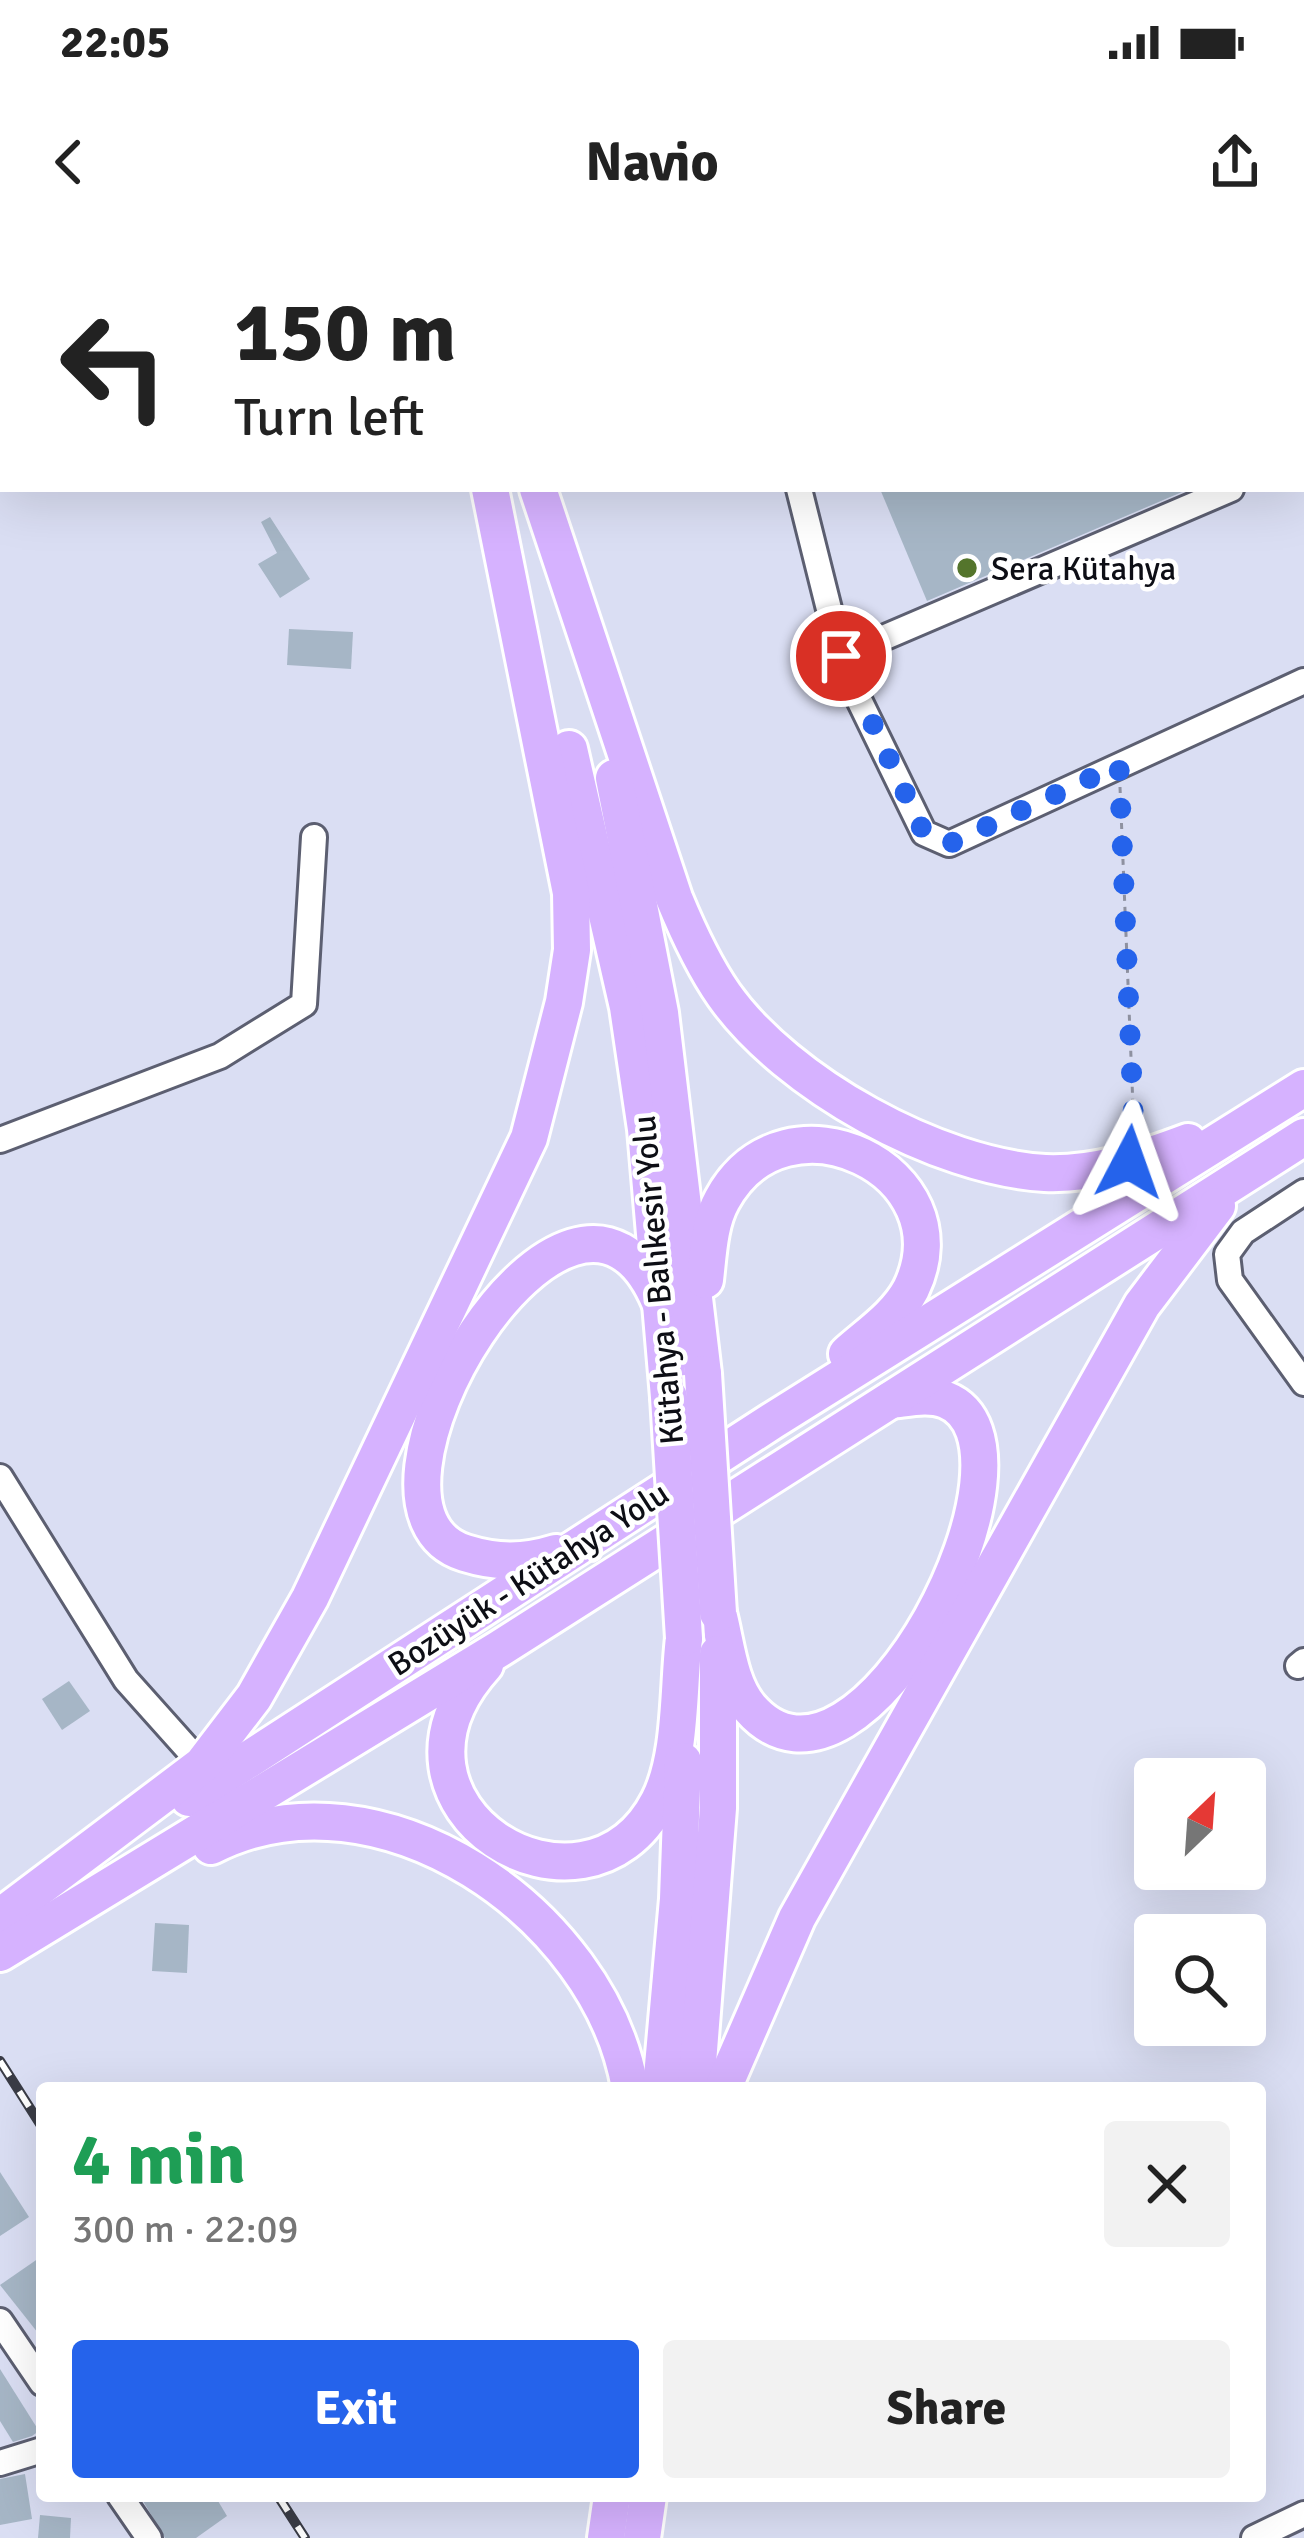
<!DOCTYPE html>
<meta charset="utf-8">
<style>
:root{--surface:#fff;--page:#f2f2f2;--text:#222;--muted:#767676;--accent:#2563eb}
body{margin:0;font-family:Signika,sans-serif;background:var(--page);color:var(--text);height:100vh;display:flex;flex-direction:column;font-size:45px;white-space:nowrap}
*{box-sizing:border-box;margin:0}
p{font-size:39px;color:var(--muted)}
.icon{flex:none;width:66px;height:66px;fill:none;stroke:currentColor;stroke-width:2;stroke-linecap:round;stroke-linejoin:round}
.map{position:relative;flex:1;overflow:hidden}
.panel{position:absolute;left:36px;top:1842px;width:1230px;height:420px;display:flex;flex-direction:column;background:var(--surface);border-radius:12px;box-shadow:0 12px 48px #0002}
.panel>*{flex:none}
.top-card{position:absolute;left:0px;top:0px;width:1305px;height:252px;box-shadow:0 12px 48px #0002;background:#fff;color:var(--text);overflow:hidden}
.needle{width:78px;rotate:25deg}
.tools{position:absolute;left:1134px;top:1518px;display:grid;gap:24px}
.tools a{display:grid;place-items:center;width:132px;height:132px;border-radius:12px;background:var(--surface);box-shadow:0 12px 48px #0002;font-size:60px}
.pin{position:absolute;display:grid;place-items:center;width:102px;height:102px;color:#fff;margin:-51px;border:6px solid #fff;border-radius:50%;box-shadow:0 3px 12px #0007}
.me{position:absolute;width:132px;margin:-66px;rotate:4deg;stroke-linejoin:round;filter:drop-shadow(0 0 9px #0008)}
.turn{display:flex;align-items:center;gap:42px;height:252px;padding:0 36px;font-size:54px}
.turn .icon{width:156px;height:156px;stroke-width:2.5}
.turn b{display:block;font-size:84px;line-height:102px}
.round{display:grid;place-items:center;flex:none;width:126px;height:126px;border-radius:12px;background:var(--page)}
.overview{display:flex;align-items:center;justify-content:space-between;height:204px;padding:0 36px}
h1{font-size:72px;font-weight:700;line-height:90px;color:#1e9e55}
.button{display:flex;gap:24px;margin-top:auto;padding:24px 36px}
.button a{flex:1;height:138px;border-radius:12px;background:var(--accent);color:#fff;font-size:48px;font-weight:700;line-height:138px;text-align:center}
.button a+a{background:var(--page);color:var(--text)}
.status{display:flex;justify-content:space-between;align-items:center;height:84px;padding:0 60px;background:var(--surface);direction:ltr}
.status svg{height:33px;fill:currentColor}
header{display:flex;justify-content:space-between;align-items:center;height:156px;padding:0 36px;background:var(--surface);font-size:54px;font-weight:700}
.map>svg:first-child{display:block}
</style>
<div class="status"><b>22:05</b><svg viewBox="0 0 49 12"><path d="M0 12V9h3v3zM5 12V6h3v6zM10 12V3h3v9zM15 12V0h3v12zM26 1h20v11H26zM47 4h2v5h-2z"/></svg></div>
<header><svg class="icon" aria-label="back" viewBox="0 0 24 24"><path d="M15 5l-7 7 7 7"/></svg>Navio<svg class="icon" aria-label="share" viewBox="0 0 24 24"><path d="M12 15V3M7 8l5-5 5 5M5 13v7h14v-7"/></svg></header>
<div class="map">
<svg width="1304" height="2298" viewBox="0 0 1304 2298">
<rect width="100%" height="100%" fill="#dadef3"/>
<!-- building -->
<g fill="#a6b6c6">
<path d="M880,249H1189L927,361Z"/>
<path d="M270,277L310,339L280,358L258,324L277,313L261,282Z"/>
<path d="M289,389L353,392L351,429L287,425Z"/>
<path d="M69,1441L90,1471L62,1490L42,1459Z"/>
<path d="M155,1683L189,1685L187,1733L152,1731Z"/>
<path d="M0,1932L29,1977L0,1996Z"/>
<path d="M42,2016V2098L0,2045Z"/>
<path d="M0,2129L39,2191L32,2196L13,2202L0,2181Z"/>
<path d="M25,2234L32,2279L0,2285V2239Z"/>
<path d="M140,2256H215L227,2276L196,2298H165Z"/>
<path d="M40,2275L71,2278L70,2298H38Z"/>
</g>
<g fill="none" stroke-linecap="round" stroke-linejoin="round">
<!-- minor casing -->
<g stroke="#5c5f71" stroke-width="30">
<g id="minor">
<path d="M476,0V3"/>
<path d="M736,0V3"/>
<path d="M1302,218L1304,217"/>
<path d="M799,249L844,429L924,593L949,604L1304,441"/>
<path d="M841,416L1231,249"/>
<path d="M0,900L220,816L304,764L314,597"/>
<path d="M1304,952L1243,992L1227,1014L1230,1040L1304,1143"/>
<path d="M0,1237L126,1440L202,1525"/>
<path d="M1298,1426L1304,1421"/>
<path d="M0,2081L42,2143"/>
<path d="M0,2223L42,2210"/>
<path d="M120,2256L149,2298"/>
<path d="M1254,2298L1304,2274"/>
</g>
</g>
<!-- major casing -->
<g stroke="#fff" stroke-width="39">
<path id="major" d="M377,0L379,3"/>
</g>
<!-- highway casing -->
<g stroke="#fff" stroke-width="42">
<g id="highway">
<path d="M410,0L411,3"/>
<path d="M445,0L446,3"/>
<path d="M538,249L674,658C688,692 703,725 724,755C787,844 938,927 1045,933C1094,935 1143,919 1188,902"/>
<path d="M569,509L628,767L646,889L669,1157"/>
<path d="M614,538L660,773L703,1134"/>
<path d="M705,1040C708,1014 709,983 722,960C785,843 968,931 911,1049C897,1076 868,1095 847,1114"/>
<path d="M556,1313C524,1323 497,1323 465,1313C323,1269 573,854 660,1062"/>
<path d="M718,1373C726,1403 729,1444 750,1468C861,1596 1058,1204 946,1160C929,1153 909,1158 891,1160"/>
<path d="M485,1425C356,1567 585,1704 659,1561C682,1516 678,1448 684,1398"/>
<path d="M189,1558L772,1181L1304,848"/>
<path d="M211,1606C379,1520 601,1674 630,1848"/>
<path d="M0,1677L202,1525L254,1457L310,1358L529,898L564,762L572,710L571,653L490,249"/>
<path d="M0,1713L499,1409L1304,897"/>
<path d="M661,1848L678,1659L683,1521"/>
<path d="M696,1848L718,1568V1414"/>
<path d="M723,1848L797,1678L1142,1065L1217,966"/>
<path d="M606,2298L612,2256"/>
<path d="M642,2298L648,2256"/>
</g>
</g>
<!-- path -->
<path stroke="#8e91a0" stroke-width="3" stroke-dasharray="6 6" stroke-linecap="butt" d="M1120,547L1134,891"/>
<!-- minor -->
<use href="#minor" stroke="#fff" stroke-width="24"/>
<!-- major -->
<use href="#major" stroke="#e6d1ff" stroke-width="33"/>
<!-- highway -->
<use href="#highway" stroke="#d6b2ff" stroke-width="36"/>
<!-- rail casing -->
<g stroke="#3a3c46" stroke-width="10">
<g id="rail">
<path d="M0,1821L42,1887"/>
<path d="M278,2256L305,2298"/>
</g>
</g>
<!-- rail -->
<use href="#rail" stroke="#fff" stroke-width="6" stroke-dasharray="18" stroke-linecap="butt"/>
<!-- highway-bridge casing -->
<g stroke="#fff" stroke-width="42" stroke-linecap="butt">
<g id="highway-bridge">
<path d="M703,1134L718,1373"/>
<path d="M669,1157L684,1398"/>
</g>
</g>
<!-- highway-bridge -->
<use href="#highway-bridge" stroke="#d6b2ff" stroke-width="36"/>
</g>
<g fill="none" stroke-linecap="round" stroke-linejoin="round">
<!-- route -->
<path stroke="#2563eb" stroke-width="21" stroke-dasharray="0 37.8" d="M841,416L924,593L949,604L1119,525L1134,893L1129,922"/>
</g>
<!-- markers -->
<circle fill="#54752c" stroke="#fff" stroke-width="4.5" cx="967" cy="328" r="12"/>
<g text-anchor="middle" stroke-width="9" stroke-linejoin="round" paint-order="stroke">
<!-- poi labels -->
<g font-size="33" fill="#0d0e15" stroke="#fff" text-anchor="start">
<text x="991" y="340">Sera Kütahya</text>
</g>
<!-- street labels -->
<g font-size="33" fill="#0d0e15" stroke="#fff">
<text transform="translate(657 1040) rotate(-95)" y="12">Kütahya - Balıkesir Yolu</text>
<text transform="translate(528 1338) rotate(-33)" y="12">Bozüyük - Kütahya Yolu</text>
</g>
</g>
</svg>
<div class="tools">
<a><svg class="needle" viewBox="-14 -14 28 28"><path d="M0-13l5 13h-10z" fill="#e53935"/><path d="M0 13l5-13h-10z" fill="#767676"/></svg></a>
<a><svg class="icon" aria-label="search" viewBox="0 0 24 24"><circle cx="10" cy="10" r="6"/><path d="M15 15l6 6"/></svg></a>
</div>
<div class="pin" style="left:841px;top:416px;background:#d93025"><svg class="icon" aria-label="arrive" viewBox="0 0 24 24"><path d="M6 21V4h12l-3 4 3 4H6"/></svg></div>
<svg class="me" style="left:1129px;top:922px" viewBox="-20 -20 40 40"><path d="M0-17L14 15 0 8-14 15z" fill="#2563eb" stroke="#fff" stroke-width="4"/></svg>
<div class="top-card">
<div class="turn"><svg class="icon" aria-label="left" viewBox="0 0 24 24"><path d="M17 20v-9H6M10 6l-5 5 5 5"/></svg><div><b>150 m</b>Turn left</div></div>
</div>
<section class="panel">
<div class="overview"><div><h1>4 min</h1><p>300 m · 22:09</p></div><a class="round"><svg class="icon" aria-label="close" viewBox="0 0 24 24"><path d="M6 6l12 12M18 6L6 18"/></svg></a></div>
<div class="button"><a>Exit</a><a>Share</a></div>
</section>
</div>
